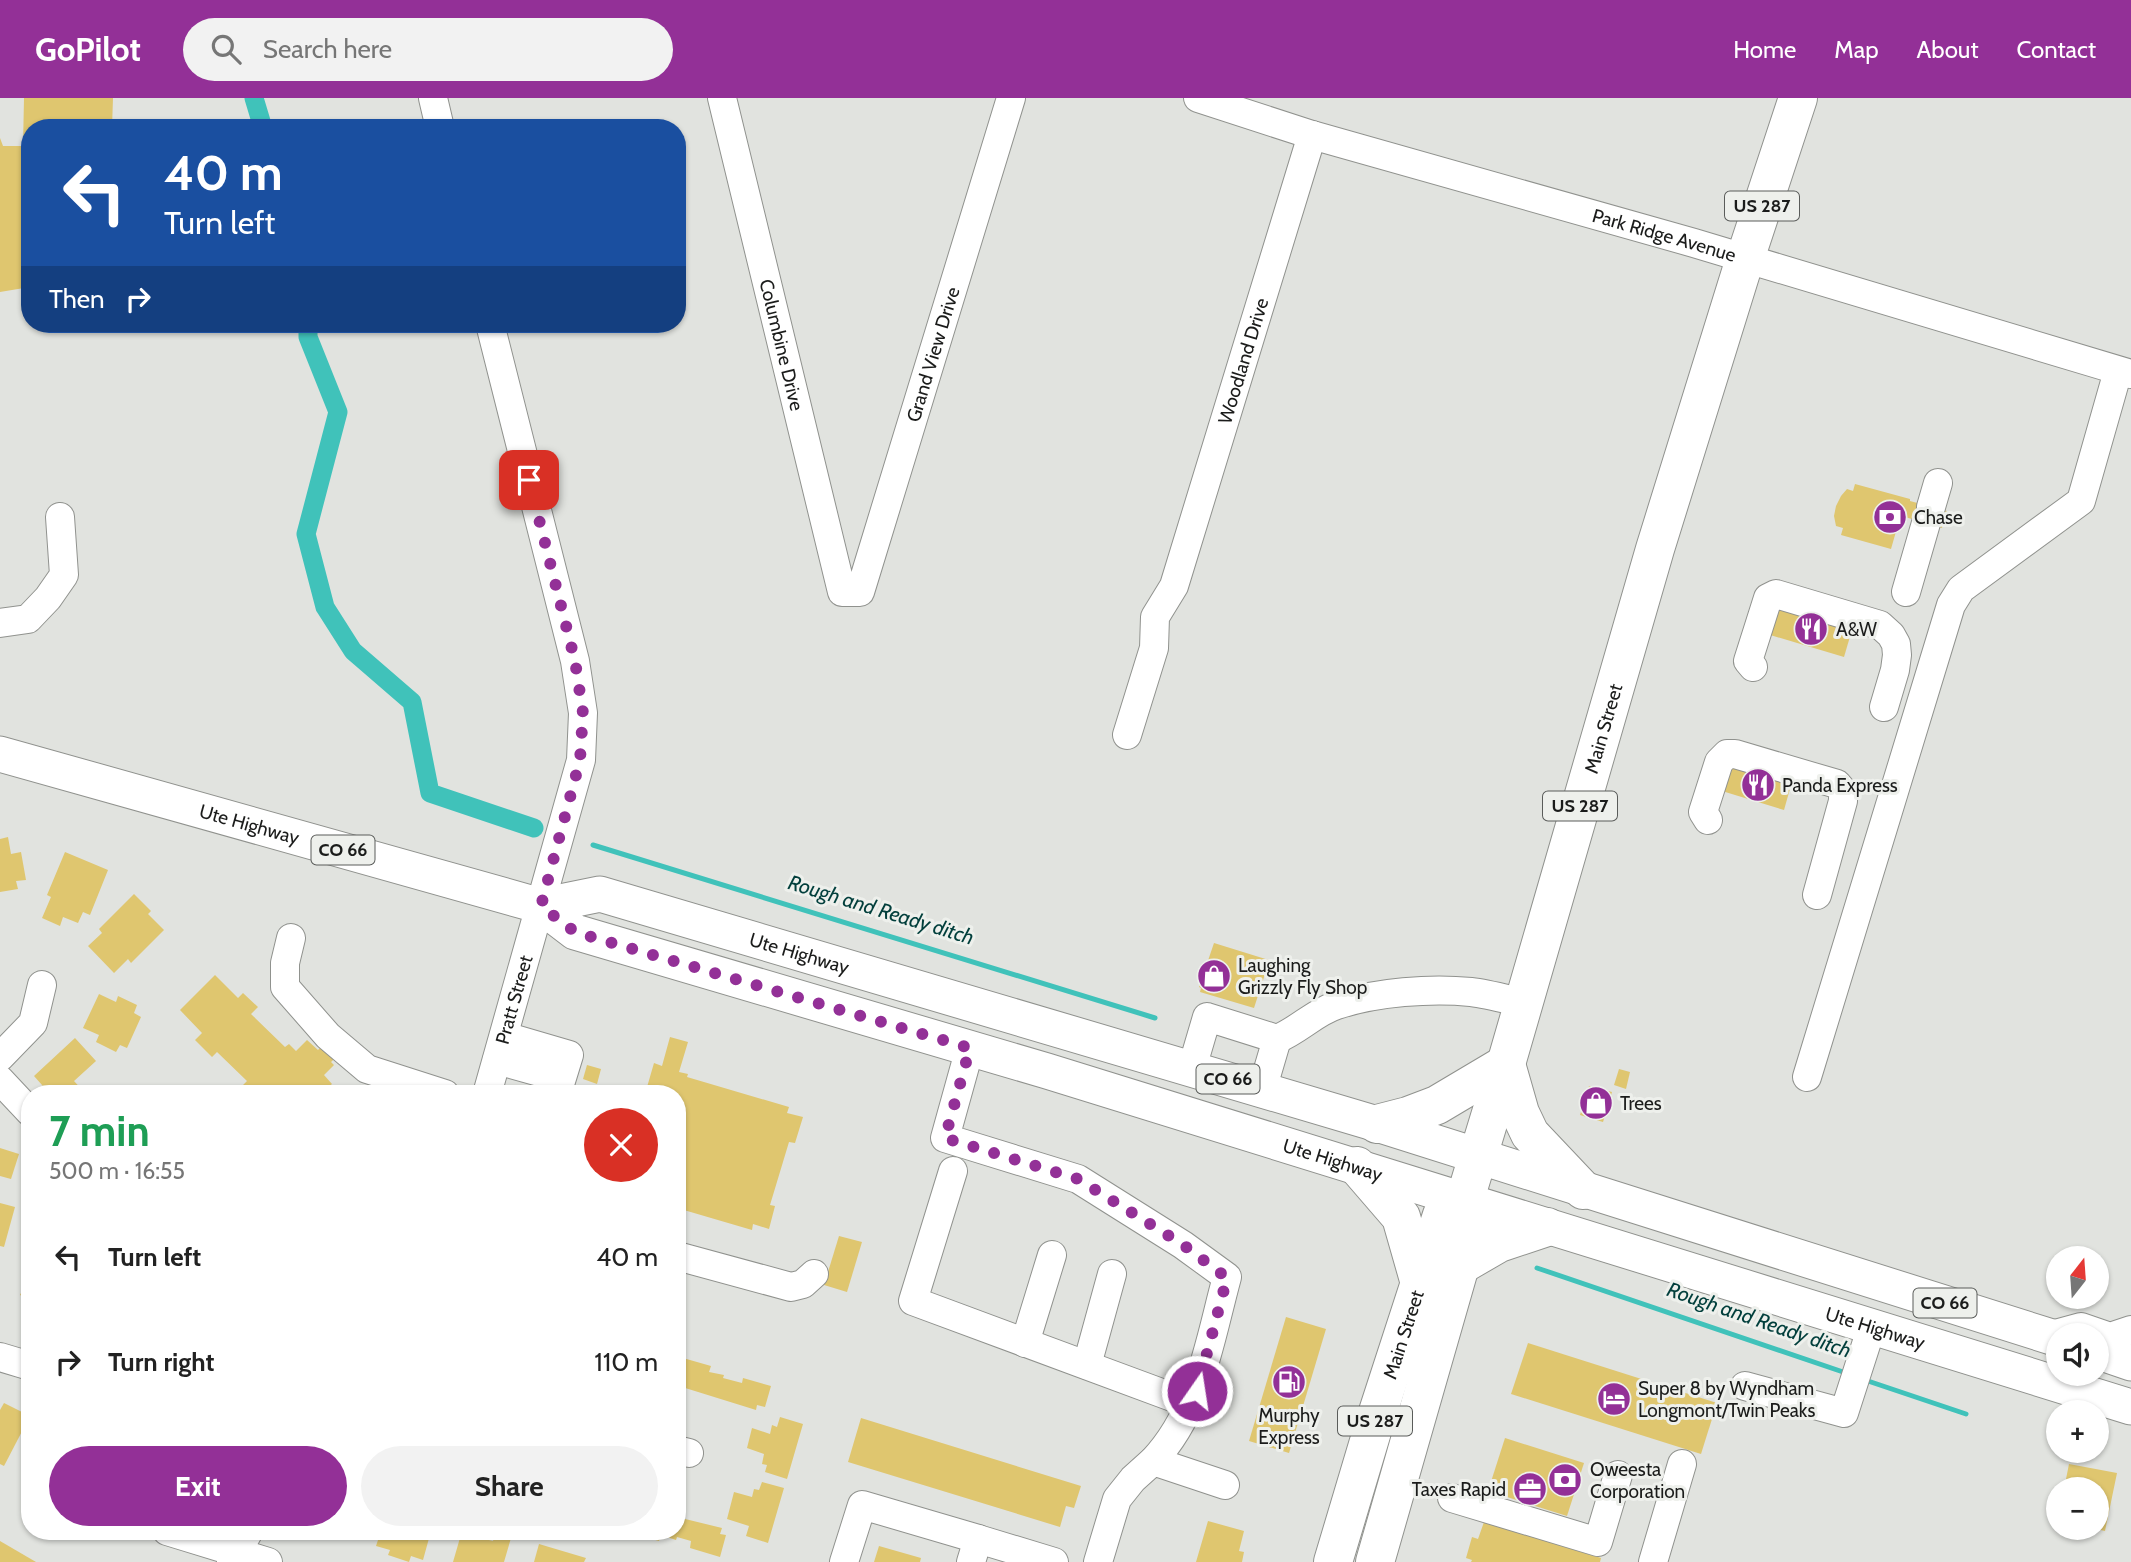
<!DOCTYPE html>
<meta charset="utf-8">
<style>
:root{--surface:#fff;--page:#f2f2f2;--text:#222;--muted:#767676;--accent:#933097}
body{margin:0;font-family:Cabin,sans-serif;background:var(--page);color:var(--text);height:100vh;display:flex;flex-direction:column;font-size:26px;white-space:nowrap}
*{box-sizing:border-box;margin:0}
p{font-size:23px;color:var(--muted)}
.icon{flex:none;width:38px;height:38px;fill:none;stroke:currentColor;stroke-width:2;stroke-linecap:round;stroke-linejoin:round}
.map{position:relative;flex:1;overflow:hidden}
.sheet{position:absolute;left:21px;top:987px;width:665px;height:455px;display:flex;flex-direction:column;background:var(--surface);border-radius:28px;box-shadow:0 2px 5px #0004}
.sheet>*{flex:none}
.top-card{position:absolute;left:21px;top:21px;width:665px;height:214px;border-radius:28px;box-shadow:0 2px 5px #0004;background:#1a4fa0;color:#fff;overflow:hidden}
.needle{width:46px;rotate:17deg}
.controls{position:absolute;left:2046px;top:1148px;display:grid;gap:14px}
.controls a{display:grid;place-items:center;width:63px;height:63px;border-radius:50%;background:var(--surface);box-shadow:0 2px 5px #0004;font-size:35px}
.pin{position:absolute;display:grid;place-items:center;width:60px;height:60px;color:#fff;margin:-30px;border-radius:14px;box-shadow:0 4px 10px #0006}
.me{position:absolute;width:77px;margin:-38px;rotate:13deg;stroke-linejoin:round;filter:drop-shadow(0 0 5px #0008)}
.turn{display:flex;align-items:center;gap:24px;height:147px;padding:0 28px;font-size:32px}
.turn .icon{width:91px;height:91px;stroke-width:2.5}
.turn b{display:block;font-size:49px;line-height:60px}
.then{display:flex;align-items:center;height:66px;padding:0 28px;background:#0003;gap:14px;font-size:26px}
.round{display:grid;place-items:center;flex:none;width:74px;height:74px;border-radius:37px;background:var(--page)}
.overview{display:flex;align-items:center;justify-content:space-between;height:119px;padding:0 28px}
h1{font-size:42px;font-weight:700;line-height:52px;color:#1e9e55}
.primary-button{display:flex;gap:14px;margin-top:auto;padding:14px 28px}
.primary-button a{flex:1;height:80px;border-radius:42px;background:var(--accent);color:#fff;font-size:28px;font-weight:700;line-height:80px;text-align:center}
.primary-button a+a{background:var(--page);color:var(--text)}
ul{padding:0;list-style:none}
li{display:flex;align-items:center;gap:21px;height:105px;padding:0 28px}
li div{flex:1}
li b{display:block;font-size:26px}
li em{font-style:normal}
header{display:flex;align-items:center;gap:42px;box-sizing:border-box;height:98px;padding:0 35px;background:var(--accent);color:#fff}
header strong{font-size:33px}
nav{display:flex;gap:38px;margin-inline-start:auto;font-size:24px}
.search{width:490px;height:63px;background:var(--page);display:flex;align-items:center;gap:18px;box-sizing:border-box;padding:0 24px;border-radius:38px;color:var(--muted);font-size:26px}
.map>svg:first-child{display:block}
</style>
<header>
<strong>GoPilot</strong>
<div class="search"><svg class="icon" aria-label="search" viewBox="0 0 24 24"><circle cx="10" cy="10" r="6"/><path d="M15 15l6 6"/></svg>Search here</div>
<nav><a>Home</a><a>Map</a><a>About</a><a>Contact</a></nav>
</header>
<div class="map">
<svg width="2131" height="1464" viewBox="0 0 2131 1464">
<rect width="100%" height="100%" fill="#e1e3df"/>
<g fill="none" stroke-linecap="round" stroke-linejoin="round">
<!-- stream -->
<g stroke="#40c2ba" stroke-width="5">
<path d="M593,747L1155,920"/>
<path d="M1537,1170L1849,1276"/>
<path d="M1865,1282L1966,1316"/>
</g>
<!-- canal -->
<g stroke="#40c2ba" stroke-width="19">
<path d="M254,0L263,30"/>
<path d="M308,226V239L338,314L306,436L325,509L353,553L412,604L430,695L534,730"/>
</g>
</g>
<!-- building -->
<g fill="#dfc66f">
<path d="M24,0H113L112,30H30V189L0,194V40L3,48H23Z"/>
<path d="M1855,386L1910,401V403L1947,413L1942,430L1905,419L1903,425L1899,423L1891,451L1841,437L1843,430L1836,428L1834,418L1836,408L1841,398L1847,391L1853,393Z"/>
<path d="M1777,502L1854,525L1844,559L1767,536Z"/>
<path d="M1731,662L1793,680L1784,712L1722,693Z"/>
<path d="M8,739L11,756L21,754L26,782L16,783L18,791L0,794V741Z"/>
<path d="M65,754L108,772L90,817L83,814L78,825L63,819L60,828L42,820L51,799L47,797Z"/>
<path d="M134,796L151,813L148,816L164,832L131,865L128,861L114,875L88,848L102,835L99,831Z"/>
<path d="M1214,845L1272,863L1268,876H1265L1254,910L1200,894L1201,890L1199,889Z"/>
<path d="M215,877L238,900L243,895L258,909L251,916L285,949L289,946L296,953L307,942L318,952L336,934L349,947L331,964L334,967L324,977L332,986L326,991L331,996H234L247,983L217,954L212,959L195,942L202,935L180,912Z"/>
<path d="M99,896L116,904L118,898L137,907L134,915L141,919L127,950L120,947L116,954L96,944L99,937L83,930Z"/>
<path d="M670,939L688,944L679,974L688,976L687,979L789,1009L787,1015L803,1019L795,1045L789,1044L770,1107L775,1108L769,1131L753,1126L752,1132L677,1110V996H645L654,965L662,968Z"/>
<path d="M75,940L96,963L74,983L86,996H50L34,978Z"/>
<path d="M587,967L601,971L597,986L583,981Z"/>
<path d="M1619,971L1630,974L1626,991L1614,987Z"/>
<path d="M1589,988L1612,994L1603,1024L1580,1017Z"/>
<path d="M0,1050L19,1056L11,1081L0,1078Z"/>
<path d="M0,1105L15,1109L4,1149L0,1148Z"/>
<path d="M839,1138L862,1144L847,1194L824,1187Z"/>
<path d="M30,1191V1216L20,1196Z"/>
<path d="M1286,1219L1326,1231L1289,1355L1249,1343Z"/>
<path d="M1528,1245L1717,1305L1701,1356L1511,1296Z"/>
<path d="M683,1260L711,1268L709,1274L724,1277L723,1280L742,1285L743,1280L771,1288L765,1309L757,1307L756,1312L682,1289L683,1285L677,1283V1279Z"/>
<path d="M4,1305L30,1318L4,1368L0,1366V1312Z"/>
<path d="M780,1319L803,1326L787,1381L765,1374L767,1367L762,1366L764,1356L747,1350L752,1330L770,1336L772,1327L777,1329Z"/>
<path d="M861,1320L1081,1388L1074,1410L1066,1408L1060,1429L848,1364Z"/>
<path d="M1505,1340L1584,1365L1567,1418L1488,1393Z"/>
<path d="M2069,1366L2117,1375L2105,1433L2096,1431V1391H2064Z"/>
<path d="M762,1384L784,1390L768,1445L746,1438L749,1428L727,1421L734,1394L752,1399L754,1391L759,1392Z"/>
<path d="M677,1419L722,1430L720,1436L726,1437L720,1459L690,1450L691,1443L677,1439L676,1442L661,1437L659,1443L627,1434L677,1433Z"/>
<path d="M1208,1423L1244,1433L1239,1453L1244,1454L1242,1464H1196Z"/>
<path d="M1484,1424L1601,1460L1600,1464H1471L1472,1462L1466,1460L1472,1439L1478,1441Z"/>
<path d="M322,1433H357L355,1442L341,1438L340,1442L321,1437Z"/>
<path d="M381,1433H431L423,1462L411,1458L409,1464L388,1457L390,1452L376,1448Z"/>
<path d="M462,1433H479L477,1439L493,1443L495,1435L511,1440L504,1464H453Z"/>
<path d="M0,1443L36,1464H0Z"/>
<path d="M539,1446L586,1460L584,1464H534Z"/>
<path d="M879,1448L921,1460L920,1464H874Z"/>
</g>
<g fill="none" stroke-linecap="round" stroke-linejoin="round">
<!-- minor casing -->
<g stroke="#90928e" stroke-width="30">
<g id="minor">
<path d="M433,0L440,30"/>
<path id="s1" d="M722,0L842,494H860L1011,0"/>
<path id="s2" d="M1198,0L1312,37L1694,145L2131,276"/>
<path d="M1931,409L1938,385"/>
<path d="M1906,494L1926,425"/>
<path d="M0,525L28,521L48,500L64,477L60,419"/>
<path d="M1753,569L1748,563L1768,500L1776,496L1880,527L1891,537L1896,546L1897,557L1895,572L1884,609"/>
<path id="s3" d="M1127,637L1154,550L1155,519L1174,488L1312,37"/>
<path d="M1708,722L1703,714L1719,664L1727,656H1735L1837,686L1843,693V703L1817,797"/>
<path d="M291,840L285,865V889L328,938L367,971L445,996"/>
<path d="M504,938L569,957L557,996"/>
<path d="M1277,941C1299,932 1315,914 1337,907C1376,894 1431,890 1471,894C1488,896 1506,901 1524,905"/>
<path d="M970,950L945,1040L1078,1081L1183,1147L1227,1179C1209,1245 1200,1313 1153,1363"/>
<path d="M0,959L33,925L42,887"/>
<path d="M497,962L561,980"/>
<path d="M1192,970L1207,919L1277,941L1262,992"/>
<path d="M1807,979L1951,507L1961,491L2081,403L2118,273"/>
<path d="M0,982L30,1014"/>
<path id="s4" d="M487,996L581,662L583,615L575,563L490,226"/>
<path d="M953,1073L913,1203L1191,1306"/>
<path d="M677,1158L791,1189L803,1186L814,1176"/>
<path d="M2048,1238L2081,1229L2110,1239L2131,1232"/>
<path d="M1025,1245L1052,1157"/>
<path d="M0,1259L30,1268"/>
<path d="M1087,1267L1112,1176"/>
<path d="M1745,1288L1844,1315L1872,1228"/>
<path d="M677,1352L689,1355"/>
<path d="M1452,1400L1598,1444L1618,1377"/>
<path d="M167,1433L268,1464"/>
<path d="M231,1464L249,1433"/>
<path d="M844,1464L862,1407L978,1441"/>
<path d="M971,1464L978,1441L1054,1464"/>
<path d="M1098,1464L1117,1401L1133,1381L1153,1363L1225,1387"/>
<path d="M1653,1464L1682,1366"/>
</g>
</g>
<!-- major casing -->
<g stroke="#90928e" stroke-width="37">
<g id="major">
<path id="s5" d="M0,656L541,808L575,834L1047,973L2131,1309"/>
<path id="s6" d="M541,808L600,796L1377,1026L2058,1241"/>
<path d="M2096,1253L2131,1265"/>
</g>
</g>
<!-- highway casing -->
<g stroke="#90928e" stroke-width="40">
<g id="highway">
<path d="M1506,966L1520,1015L1530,1036L1583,1092"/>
<path d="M1377,1026L1408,1018L1437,1007L1506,966"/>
<path d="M1357,1068L1401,1119L1419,1182"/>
<path d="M1461,1167L1499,1145L1547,1129"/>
<path id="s7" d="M1333,1464L1376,1320L1442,1117L1465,1101"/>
<path id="s8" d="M1375,1464L1472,1126L1465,1101L1506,966L1655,451L1745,161L1798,0"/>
</g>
</g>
<!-- minor -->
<use href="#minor" stroke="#fff" stroke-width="28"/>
<!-- major -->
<use href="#major" stroke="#fff" stroke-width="35"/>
<!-- highway -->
<use href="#highway" stroke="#fff" stroke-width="38"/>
</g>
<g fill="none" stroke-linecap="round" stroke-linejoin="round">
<!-- route -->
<path stroke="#933097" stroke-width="12" stroke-dasharray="0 21.6" d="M529,382L575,563L583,615L580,662L541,808L575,834L970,950L945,1040L1078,1081L1182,1146L1227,1180L1197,1293"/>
</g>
<!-- icons -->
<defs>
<g id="bank-disc" transform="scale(1.75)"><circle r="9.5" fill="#933097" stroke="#eef0ec"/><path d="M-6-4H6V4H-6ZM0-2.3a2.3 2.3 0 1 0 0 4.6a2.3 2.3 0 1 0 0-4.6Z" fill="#fff"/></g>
<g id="restaurant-disc" transform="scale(1.75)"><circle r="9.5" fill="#933097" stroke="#eef0ec"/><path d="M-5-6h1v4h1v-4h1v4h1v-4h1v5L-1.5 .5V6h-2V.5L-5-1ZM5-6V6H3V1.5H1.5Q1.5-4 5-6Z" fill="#fff"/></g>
<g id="shop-disc" transform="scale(1.75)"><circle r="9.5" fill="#933097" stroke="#eef0ec"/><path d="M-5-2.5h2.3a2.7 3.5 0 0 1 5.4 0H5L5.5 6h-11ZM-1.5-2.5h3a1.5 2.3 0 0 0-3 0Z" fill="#fff"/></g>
<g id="fuel-disc" transform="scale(1.75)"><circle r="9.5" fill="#933097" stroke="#eef0ec"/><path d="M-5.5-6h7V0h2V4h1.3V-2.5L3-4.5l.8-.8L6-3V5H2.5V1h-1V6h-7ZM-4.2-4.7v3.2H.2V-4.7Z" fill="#fff"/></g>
<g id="hotel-disc" transform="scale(1.75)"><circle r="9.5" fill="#933097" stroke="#eef0ec"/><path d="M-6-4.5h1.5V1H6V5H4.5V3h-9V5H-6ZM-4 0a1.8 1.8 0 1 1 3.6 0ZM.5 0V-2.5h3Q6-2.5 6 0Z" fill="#fff"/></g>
<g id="office-disc" transform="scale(1.75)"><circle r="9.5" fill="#933097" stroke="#eef0ec"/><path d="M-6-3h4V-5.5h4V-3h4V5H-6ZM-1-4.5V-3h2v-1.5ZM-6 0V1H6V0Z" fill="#fff"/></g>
</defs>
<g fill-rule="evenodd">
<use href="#bank-disc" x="1890" y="419"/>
<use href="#restaurant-disc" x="1811" y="531"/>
<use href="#restaurant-disc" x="1758" y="687"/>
<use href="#shop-disc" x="1214" y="878"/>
<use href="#shop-disc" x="1596" y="1005"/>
<use href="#fuel-disc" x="1289" y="1284"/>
<use href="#hotel-disc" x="1614" y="1301"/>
<use href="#bank-disc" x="1565" y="1382"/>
<use href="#office-disc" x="1530" y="1391"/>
</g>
<g text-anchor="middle" stroke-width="6" stroke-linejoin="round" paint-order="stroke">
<!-- shield labels -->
<g fill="#eef0ec" stroke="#5a5c5a" stroke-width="2">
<rect x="1725" y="93.5" width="74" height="29" rx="5"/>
<rect x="1543" y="693.5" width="74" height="29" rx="5"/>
<rect x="311.5" y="737.5" width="63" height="29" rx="5"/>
<rect x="1196.5" y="966.5" width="63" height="29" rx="5"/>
<rect x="1913.5" y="1190.5" width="63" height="29" rx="5"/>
<rect x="1338" y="1308.5" width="74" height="29" rx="5"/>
</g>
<g font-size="18" font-weight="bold" fill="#1b1c1b">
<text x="1762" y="114">US 287</text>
<text x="1580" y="714">US 287</text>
<text x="343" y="758">CO 66</text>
<text x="1228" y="987">CO 66</text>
<text x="1945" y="1211">CO 66</text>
<text x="1375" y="1329">US 287</text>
</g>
<!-- street labels -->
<g font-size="19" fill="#1b1c1b" stroke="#eef0ec">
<text dy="7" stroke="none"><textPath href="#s2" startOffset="486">Park Ridge Avenue</textPath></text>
<text dy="7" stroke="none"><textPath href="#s1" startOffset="254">Columbine Drive</textPath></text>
<text dy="7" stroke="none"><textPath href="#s1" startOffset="775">Grand View Drive</textPath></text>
<text dy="7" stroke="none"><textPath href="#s3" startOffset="394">Woodland Drive</textPath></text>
<text dy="7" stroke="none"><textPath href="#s8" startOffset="868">Main Street</textPath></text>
<text dy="7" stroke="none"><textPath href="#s5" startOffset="259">Ute Highway</textPath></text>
<text dy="7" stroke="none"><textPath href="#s6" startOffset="268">Ute Highway</textPath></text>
<text dy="7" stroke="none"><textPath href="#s4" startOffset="98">Pratt Street</textPath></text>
<text dy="7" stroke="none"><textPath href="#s5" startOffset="1396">Ute Highway</textPath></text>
<text dy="7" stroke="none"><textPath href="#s5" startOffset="1964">Ute Highway</textPath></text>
<text dy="7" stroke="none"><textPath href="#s7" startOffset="238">Main Street</textPath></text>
</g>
<!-- poi labels -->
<g font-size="19" fill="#1b1c1b" stroke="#eef0ec" text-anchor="start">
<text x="1914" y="426">Chase</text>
<text x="1836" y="538">A&amp;W</text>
<text x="1782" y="694">Panda Express</text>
<text x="1238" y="874">Laughing<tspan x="1238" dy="22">Grizzly Fly Shop</tspan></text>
<text x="1620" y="1012">Trees</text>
<text x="1638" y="1297">Super 8 by Wyndham<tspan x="1638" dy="22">Longmont/Twin Peaks</tspan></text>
<text x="1289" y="1324" text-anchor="middle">Murphy<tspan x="1289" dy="22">Express</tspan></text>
<text x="1590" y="1378">Oweesta<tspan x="1590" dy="22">Corporation</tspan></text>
<text x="1506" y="1398" text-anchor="end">Taxes Rapid</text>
</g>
<!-- water labels -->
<g font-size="21" font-style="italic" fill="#023f3c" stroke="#eef0ec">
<text transform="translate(881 812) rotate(17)" y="7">Rough and Ready ditch</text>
<text transform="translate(1759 1222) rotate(19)" y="7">Rough and Ready ditch</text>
</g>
</g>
</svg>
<div class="controls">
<a><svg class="needle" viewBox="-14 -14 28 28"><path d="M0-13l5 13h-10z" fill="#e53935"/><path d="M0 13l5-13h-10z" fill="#767676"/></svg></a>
<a><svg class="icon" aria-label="sound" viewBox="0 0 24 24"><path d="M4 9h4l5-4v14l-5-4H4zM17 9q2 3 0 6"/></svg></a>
<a>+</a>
<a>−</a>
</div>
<div class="pin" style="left:529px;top:382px;background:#d93025"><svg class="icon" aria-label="arrive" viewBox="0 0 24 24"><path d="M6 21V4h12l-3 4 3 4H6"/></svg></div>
<svg class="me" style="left:1197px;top:1293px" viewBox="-20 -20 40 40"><circle r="17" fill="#933097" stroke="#fff" stroke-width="3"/><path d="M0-11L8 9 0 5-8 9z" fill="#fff"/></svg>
<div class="top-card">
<div class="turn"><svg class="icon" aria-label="left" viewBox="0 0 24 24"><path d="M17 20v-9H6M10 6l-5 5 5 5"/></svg><div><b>40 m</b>Turn left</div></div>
<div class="then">Then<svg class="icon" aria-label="right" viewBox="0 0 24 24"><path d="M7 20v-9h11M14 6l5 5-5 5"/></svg></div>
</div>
<section class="sheet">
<div class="overview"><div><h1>7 min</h1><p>500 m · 16:55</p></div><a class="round" style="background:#d93025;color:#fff"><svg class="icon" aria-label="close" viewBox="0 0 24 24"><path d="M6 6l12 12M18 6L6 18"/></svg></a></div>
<ul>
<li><svg class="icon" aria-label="left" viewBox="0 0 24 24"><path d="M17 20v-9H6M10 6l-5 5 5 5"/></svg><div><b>Turn left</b></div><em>40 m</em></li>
<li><svg class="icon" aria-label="right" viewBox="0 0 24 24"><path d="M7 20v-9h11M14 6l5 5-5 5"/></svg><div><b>Turn right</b></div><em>110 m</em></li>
</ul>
<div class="primary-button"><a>Exit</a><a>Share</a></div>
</section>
</div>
